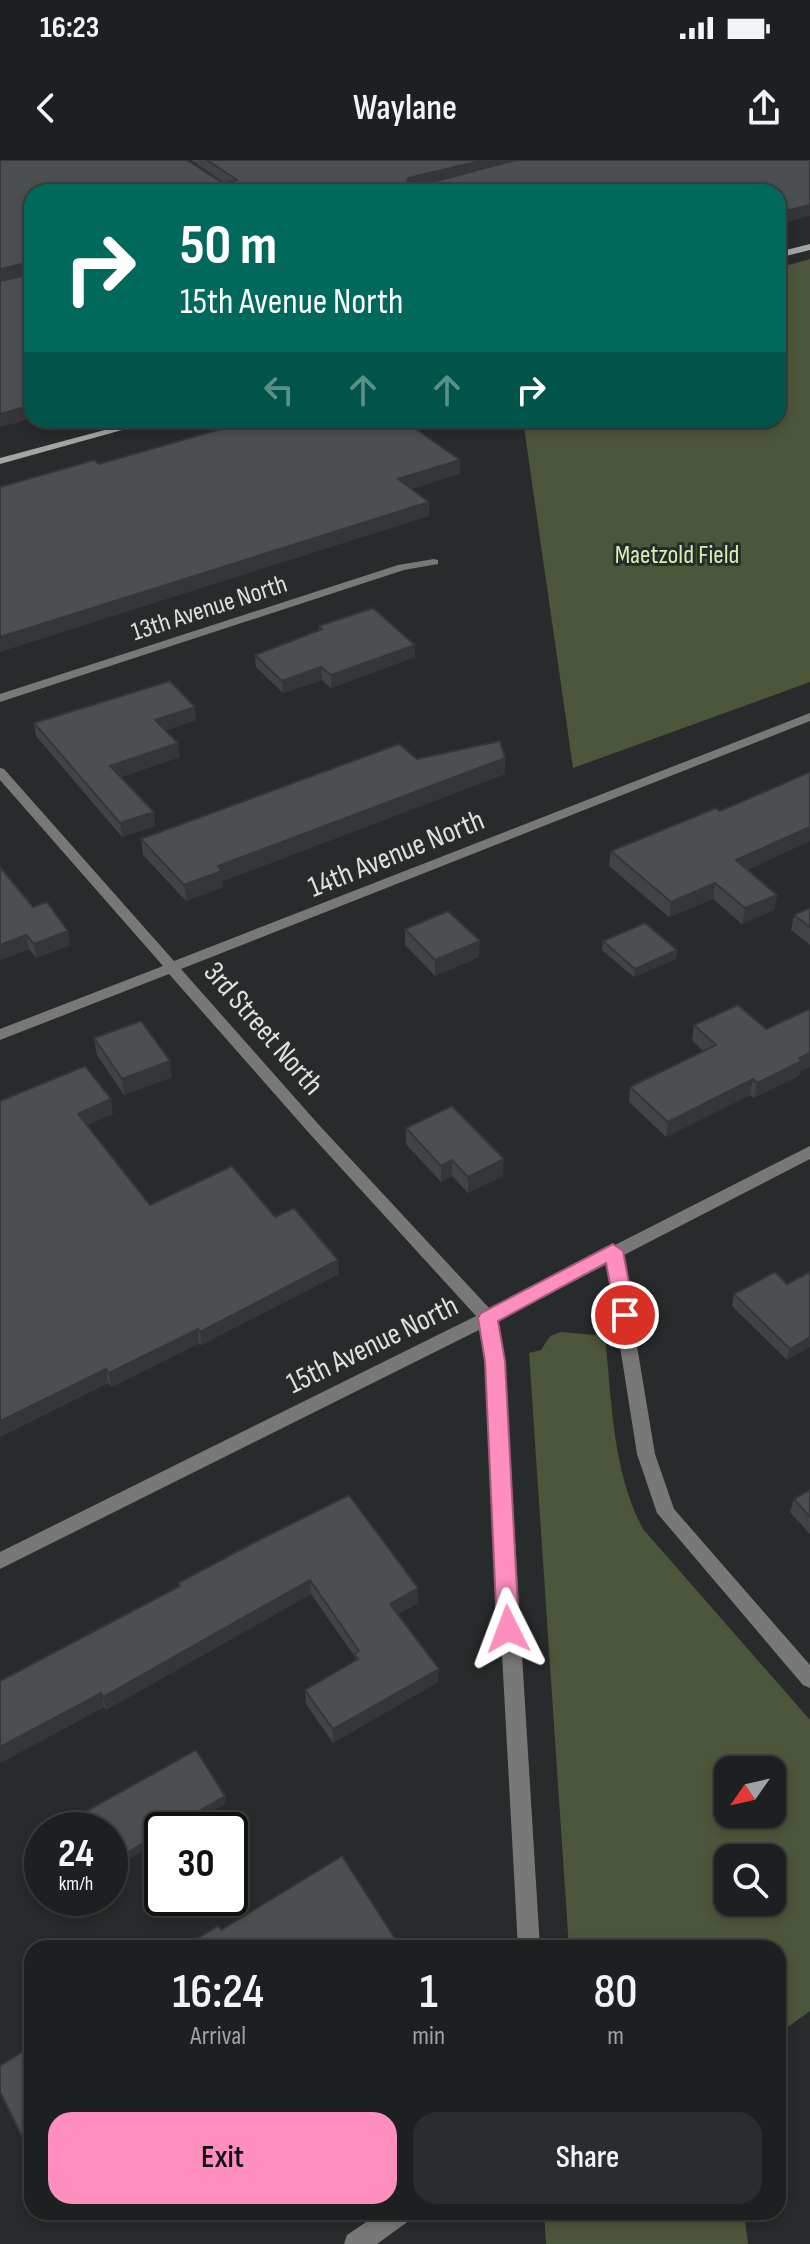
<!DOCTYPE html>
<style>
:root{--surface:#1d2020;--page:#2a2d2d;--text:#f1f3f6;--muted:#a0a3a5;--line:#3b3e3e;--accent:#fd8ebe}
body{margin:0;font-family:"Sofia Sans Condensed",sans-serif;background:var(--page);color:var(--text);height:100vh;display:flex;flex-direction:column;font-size:30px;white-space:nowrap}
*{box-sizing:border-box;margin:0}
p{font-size:26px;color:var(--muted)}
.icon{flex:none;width:44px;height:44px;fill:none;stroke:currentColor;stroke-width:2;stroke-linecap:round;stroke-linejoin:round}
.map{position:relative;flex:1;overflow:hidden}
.details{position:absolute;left:24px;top:1780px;width:762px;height:280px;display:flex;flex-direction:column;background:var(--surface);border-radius:24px;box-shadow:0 4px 12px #0003,0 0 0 2px var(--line)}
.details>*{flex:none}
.top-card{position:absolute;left:24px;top:24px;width:762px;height:244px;border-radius:24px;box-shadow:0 4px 12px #0003,0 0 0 2px var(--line);background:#00695c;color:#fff;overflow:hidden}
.needle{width:52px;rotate:236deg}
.controls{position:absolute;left:714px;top:1596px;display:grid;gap:16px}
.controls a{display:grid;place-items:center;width:72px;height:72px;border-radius:16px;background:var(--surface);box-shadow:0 4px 12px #0003,0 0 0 2px var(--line);font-size:40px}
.speed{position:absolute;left:24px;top:1652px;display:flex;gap:16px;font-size:40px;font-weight:700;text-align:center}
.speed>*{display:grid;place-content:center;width:104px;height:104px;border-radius:50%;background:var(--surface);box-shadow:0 4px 12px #0003,0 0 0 2px var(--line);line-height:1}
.speed small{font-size:20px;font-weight:400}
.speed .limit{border:4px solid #111;border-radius:12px;background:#fff;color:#111}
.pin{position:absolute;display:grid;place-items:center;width:68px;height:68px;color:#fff;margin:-34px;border:4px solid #fff;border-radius:50%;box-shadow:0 2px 8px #0007}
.me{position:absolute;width:88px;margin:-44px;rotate:357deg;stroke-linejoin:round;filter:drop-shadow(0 0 6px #0008)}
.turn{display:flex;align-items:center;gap:28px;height:168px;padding:0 24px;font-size:36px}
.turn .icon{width:104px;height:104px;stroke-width:2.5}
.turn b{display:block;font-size:56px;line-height:68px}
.lanes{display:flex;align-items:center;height:76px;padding:0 24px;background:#0003;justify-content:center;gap:40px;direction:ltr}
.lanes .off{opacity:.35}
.eta{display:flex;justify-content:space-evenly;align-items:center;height:136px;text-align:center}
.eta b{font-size:48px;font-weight:600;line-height:56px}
.cta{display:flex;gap:16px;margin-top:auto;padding:16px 24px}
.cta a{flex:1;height:92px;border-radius:24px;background:var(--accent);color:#111;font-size:32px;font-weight:600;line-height:92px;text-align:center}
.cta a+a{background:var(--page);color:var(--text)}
.status{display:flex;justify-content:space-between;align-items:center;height:56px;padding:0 40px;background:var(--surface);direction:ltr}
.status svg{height:22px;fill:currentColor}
header{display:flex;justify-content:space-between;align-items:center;height:104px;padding:0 24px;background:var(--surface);font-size:36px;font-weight:600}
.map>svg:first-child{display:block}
</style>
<div class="status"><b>16:23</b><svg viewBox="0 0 49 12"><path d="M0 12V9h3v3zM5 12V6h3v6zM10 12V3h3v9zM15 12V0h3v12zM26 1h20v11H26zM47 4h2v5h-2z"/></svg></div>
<header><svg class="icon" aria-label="back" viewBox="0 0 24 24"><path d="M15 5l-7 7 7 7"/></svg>Waylane<svg class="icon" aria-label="share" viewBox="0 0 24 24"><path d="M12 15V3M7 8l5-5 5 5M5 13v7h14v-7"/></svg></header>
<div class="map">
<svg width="810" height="2084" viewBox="0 0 810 2084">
<rect width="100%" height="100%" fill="#272b2b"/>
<!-- green -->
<g fill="#4c563a" fill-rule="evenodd">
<path d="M810,99V522L573,608L523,260H778V108Z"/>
<path d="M561,1172L605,1176C612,1242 612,1310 643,1369L810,1560V1851L778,1874V1788H569L529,1193L541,1190L550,1176ZM728,1610H772V1654H728ZM728,1698H772V1742H728Z"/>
<path d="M544,2052H744L748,2084H546Z"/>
</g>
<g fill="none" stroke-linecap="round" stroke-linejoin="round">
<!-- street -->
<g fill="#777877" fill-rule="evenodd">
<path d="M434,399L438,400V404L404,410L0,542V534L398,405Z"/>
<path d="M810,553V561L181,809L319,965L490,1149L605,1090L607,1087L615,1085L810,986V999L622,1096L655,1294L674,1349L810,1505V1528L803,1525L657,1353L637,1294L607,1104L497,1161L504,1201L540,1788H518L486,1201L481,1169L0,1409V1392L476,1156L309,973L169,814L0,880V869L163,806L0,620V608L4,609L174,801Z"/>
<path d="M381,2052H414L410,2060L377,2084H344L347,2075Z"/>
</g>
<!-- secondary -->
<g fill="#a2a5a3" fill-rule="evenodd">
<path d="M810,84V90L778,98V92Z"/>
<path d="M142,260H158L0,304V298Z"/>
</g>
</g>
<!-- wall -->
<g fill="#404445">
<path d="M0,0L223,23H225L191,0H810L32,32V258L12,264Z"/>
<path d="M319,466L415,485V497L331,528L322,520L283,533L256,507L255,495L319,470Z"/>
<path d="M196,560L166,570L180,597L121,617L154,652L155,666L122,677L36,576L34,563Z"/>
<path d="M505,598V614L223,721V727L186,741L143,695L141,679L417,599Z"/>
<path d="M810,612V681L747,710L777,735L774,750L742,764L713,739L669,757L609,706L611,691L720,651Z"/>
<path d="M0,707L33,747L70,785L36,798L29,789L0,800Z"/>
<path d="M810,748V785L791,770L794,755Z"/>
<path d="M405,769L479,797L435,816L405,785Z"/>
<path d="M603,781L677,790L676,799L634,817L602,790Z"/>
<path d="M810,849V907L800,911L799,916L754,938L750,935L666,977L629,942L630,927L703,891L692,880L694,865L766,869Z"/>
<path d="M94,878L172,917L124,935L97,895Z"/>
<path d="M0,941L113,954L87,965L150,1045L275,1057L338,1100L339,1114L201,1185L199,1183L111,1227L108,1223L0,1277Z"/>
<path d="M406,968L503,1016L468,1033L452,1016L441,1022L406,984Z"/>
<path d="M810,1112L787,1200L732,1146L734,1134L787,1124Z"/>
<path d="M810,1330V1374L790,1352L794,1339Z"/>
<path d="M255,1382L418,1443L398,1454L438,1522L333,1583L306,1544L305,1530L355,1501V1497L311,1434L106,1550L104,1547L0,1603L178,1427V1423Z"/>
<path d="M226,1643L180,1670H162V1680L114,1708L110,1700V1670H93L87,1660L85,1652Z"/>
</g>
<!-- shaded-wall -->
<g fill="#343738">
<path d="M484,0H530L408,29L407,23L408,18Z"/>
<path d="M810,45V56L778,64V53Z"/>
<path d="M30,102L31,114L0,122V109Z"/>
<path d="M32,245V258L0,267V254Z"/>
<path d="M460,300V314L399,333L398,319Z"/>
<path d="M429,342V356L0,492V477Z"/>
<path d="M415,485V497L331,528V515Z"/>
<path d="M321,507L322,520L283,533L282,521Z"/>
<path d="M195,547L196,560L156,573L155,560Z"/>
<path d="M178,583L180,597L112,620L110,606Z"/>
<path d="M505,598V614L223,721V727L186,741L184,725L218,706Z"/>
<path d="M154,652L155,666L122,677L120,663Z"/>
<path d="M810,667V681L734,716L736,700Z"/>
<path d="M715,723L713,739L669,757L671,742Z"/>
<path d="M777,735L774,750L742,764L745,748Z"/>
<path d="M68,771L70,785L36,798L34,784Z"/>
<path d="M26,775L29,789L0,800V785Z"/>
<path d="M480,781L479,797L435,816V800Z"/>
<path d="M677,790L676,799L634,817L635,809Z"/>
<path d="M810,893V907L800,911L799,916L754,938L757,923Z"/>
<path d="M170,901L172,917L124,935L122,919Z"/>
<path d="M753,919L750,935L666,977L668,962Z"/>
<path d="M111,939L113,954L80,968L78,954Z"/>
<path d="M504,999L503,1016L468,1033V1017Z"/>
<path d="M452,1000V1016L441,1022V1006Z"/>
<path d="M338,1100L339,1114L201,1185L200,1172Z"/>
<path d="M198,1169L199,1183L111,1227L109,1213Z"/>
<path d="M810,1177V1187L787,1200L790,1189Z"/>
<path d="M106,1209L108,1223L0,1277V1261Z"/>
<path d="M310,1420L311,1434L106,1550L103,1537Z"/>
<path d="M418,1428V1443L391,1458L390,1444Z"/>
<path d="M439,1509L438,1522L333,1583V1569Z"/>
<path d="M101,1533L104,1547L0,1603V1587Z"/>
<path d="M225,1636L226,1643L180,1670H166Z"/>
<path d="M162,1672V1680L114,1708L113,1701Z"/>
<path d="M59,2052H77L63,2061Z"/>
</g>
<!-- building -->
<g fill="#4b4f50" stroke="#343738" stroke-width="2">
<path d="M0,0H187L223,23L237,20L207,0H484L408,18L407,23L425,24L516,0H810V45L778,53V32H32V104L30,102L0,109Z"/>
<path d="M32,110V245L0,254V121L31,114Z"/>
<path d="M253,260H403L460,300L398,319L429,342L0,477V327L94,300L99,304Z"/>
<path d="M373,448L415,485L331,515L321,507L282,521L255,495L322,469L319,466Z"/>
<path d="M170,521L195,547L155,560L178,583L110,606L154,652L120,663L34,563Z"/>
<path d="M500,581L505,598L218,706L222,711L184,725L141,679L399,584L417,599Z"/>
<path d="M810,612V667L736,700L777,735L745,748L715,723L671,742L611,691L716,648L720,651Z"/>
<path d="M0,707L33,747L47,742L68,771L34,784L26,775L0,785Z"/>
<path d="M810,748V767L794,755Z"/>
<path d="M448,751L480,781L435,800L405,769Z"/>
<path d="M645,763L677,790L635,809L603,781Z"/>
<path d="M738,845L766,869L810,849V893L799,898L802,901L757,923L753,919L668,962L630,927L716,885L694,865Z"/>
<path d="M141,861L170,901L122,919L94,878Z"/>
<path d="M85,906L111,939L78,954L150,1045L232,1006L275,1057L294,1048L338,1100L200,1172L198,1169L109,1213L106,1209L0,1261V941Z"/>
<path d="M452,946L504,999L468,1017L452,1000L441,1006L406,968Z"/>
<path d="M775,1112L787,1124L810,1112V1177L790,1189L734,1134Z"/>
<path d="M810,1330V1357L794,1339Z"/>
<path d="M349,1335L418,1428L390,1444L439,1509L333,1569L305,1530L358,1499L354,1494L359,1491L310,1420L103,1537L101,1533L0,1587V1521L180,1426L178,1423L255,1382Z"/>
<path d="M196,1590L225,1636L166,1670H162V1672L113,1701L110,1696V1670H95L85,1652Z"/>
<path d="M342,1696L401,1788H182L218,1766L221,1770Z"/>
<path d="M32,1886V1997L0,1932V1906Z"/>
</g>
<!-- route -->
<path fill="#fd8ebe" stroke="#a45c7c" stroke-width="2" d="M613,1084L623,1091L635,1155L632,1160L625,1162L616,1155L606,1103L498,1161L505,1201L519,1469L516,1476L508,1479L501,1476L497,1469L485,1201L478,1158L481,1153Z"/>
<g text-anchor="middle" stroke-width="6" stroke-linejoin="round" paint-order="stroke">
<!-- far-park labels -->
<g font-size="26" fill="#d8eeae" stroke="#272b2b">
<text x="677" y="403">Maetzold Field</text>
</g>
<!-- far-street labels -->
<g font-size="26" fill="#dde0df" stroke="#272b2b">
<text transform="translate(209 447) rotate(-18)" y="9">13th Avenue North</text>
</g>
<!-- street labels -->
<g font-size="30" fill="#dde0df" stroke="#272b2b">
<text transform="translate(396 693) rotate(-22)" y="10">14th Avenue North</text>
<text transform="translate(264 868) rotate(49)" y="10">3rd Street North</text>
<text transform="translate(372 1184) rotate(-26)" y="10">15th Avenue North</text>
</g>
</g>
</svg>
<div class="controls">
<a><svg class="needle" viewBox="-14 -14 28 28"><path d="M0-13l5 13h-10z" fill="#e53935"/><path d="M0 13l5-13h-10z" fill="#a0a3a5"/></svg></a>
<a><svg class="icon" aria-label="search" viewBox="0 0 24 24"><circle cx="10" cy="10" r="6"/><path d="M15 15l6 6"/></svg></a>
</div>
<div class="speed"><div>24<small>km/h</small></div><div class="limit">30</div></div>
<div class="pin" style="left:625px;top:1155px;background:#d93025"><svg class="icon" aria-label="arrive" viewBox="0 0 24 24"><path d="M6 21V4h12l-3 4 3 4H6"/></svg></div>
<svg class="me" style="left:508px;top:1469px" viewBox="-20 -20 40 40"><path d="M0-17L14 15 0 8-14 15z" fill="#fd8ebe" stroke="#fff" stroke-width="4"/></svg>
<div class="top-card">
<div class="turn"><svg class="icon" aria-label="right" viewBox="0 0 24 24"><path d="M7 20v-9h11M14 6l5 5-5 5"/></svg><div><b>50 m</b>15th Avenue North</div></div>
<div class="lanes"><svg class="icon off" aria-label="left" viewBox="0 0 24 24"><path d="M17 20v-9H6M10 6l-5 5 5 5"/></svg><svg class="icon off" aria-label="ahead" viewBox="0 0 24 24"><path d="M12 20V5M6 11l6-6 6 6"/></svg><svg class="icon off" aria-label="ahead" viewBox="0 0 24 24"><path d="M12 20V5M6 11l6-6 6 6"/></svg><svg class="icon" aria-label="right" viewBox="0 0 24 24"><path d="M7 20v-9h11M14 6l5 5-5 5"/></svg></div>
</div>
<section class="details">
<div class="eta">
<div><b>16:24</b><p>Arrival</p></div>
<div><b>1</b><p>min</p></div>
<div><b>80</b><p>m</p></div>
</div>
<div class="cta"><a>Exit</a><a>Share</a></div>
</section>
</div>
